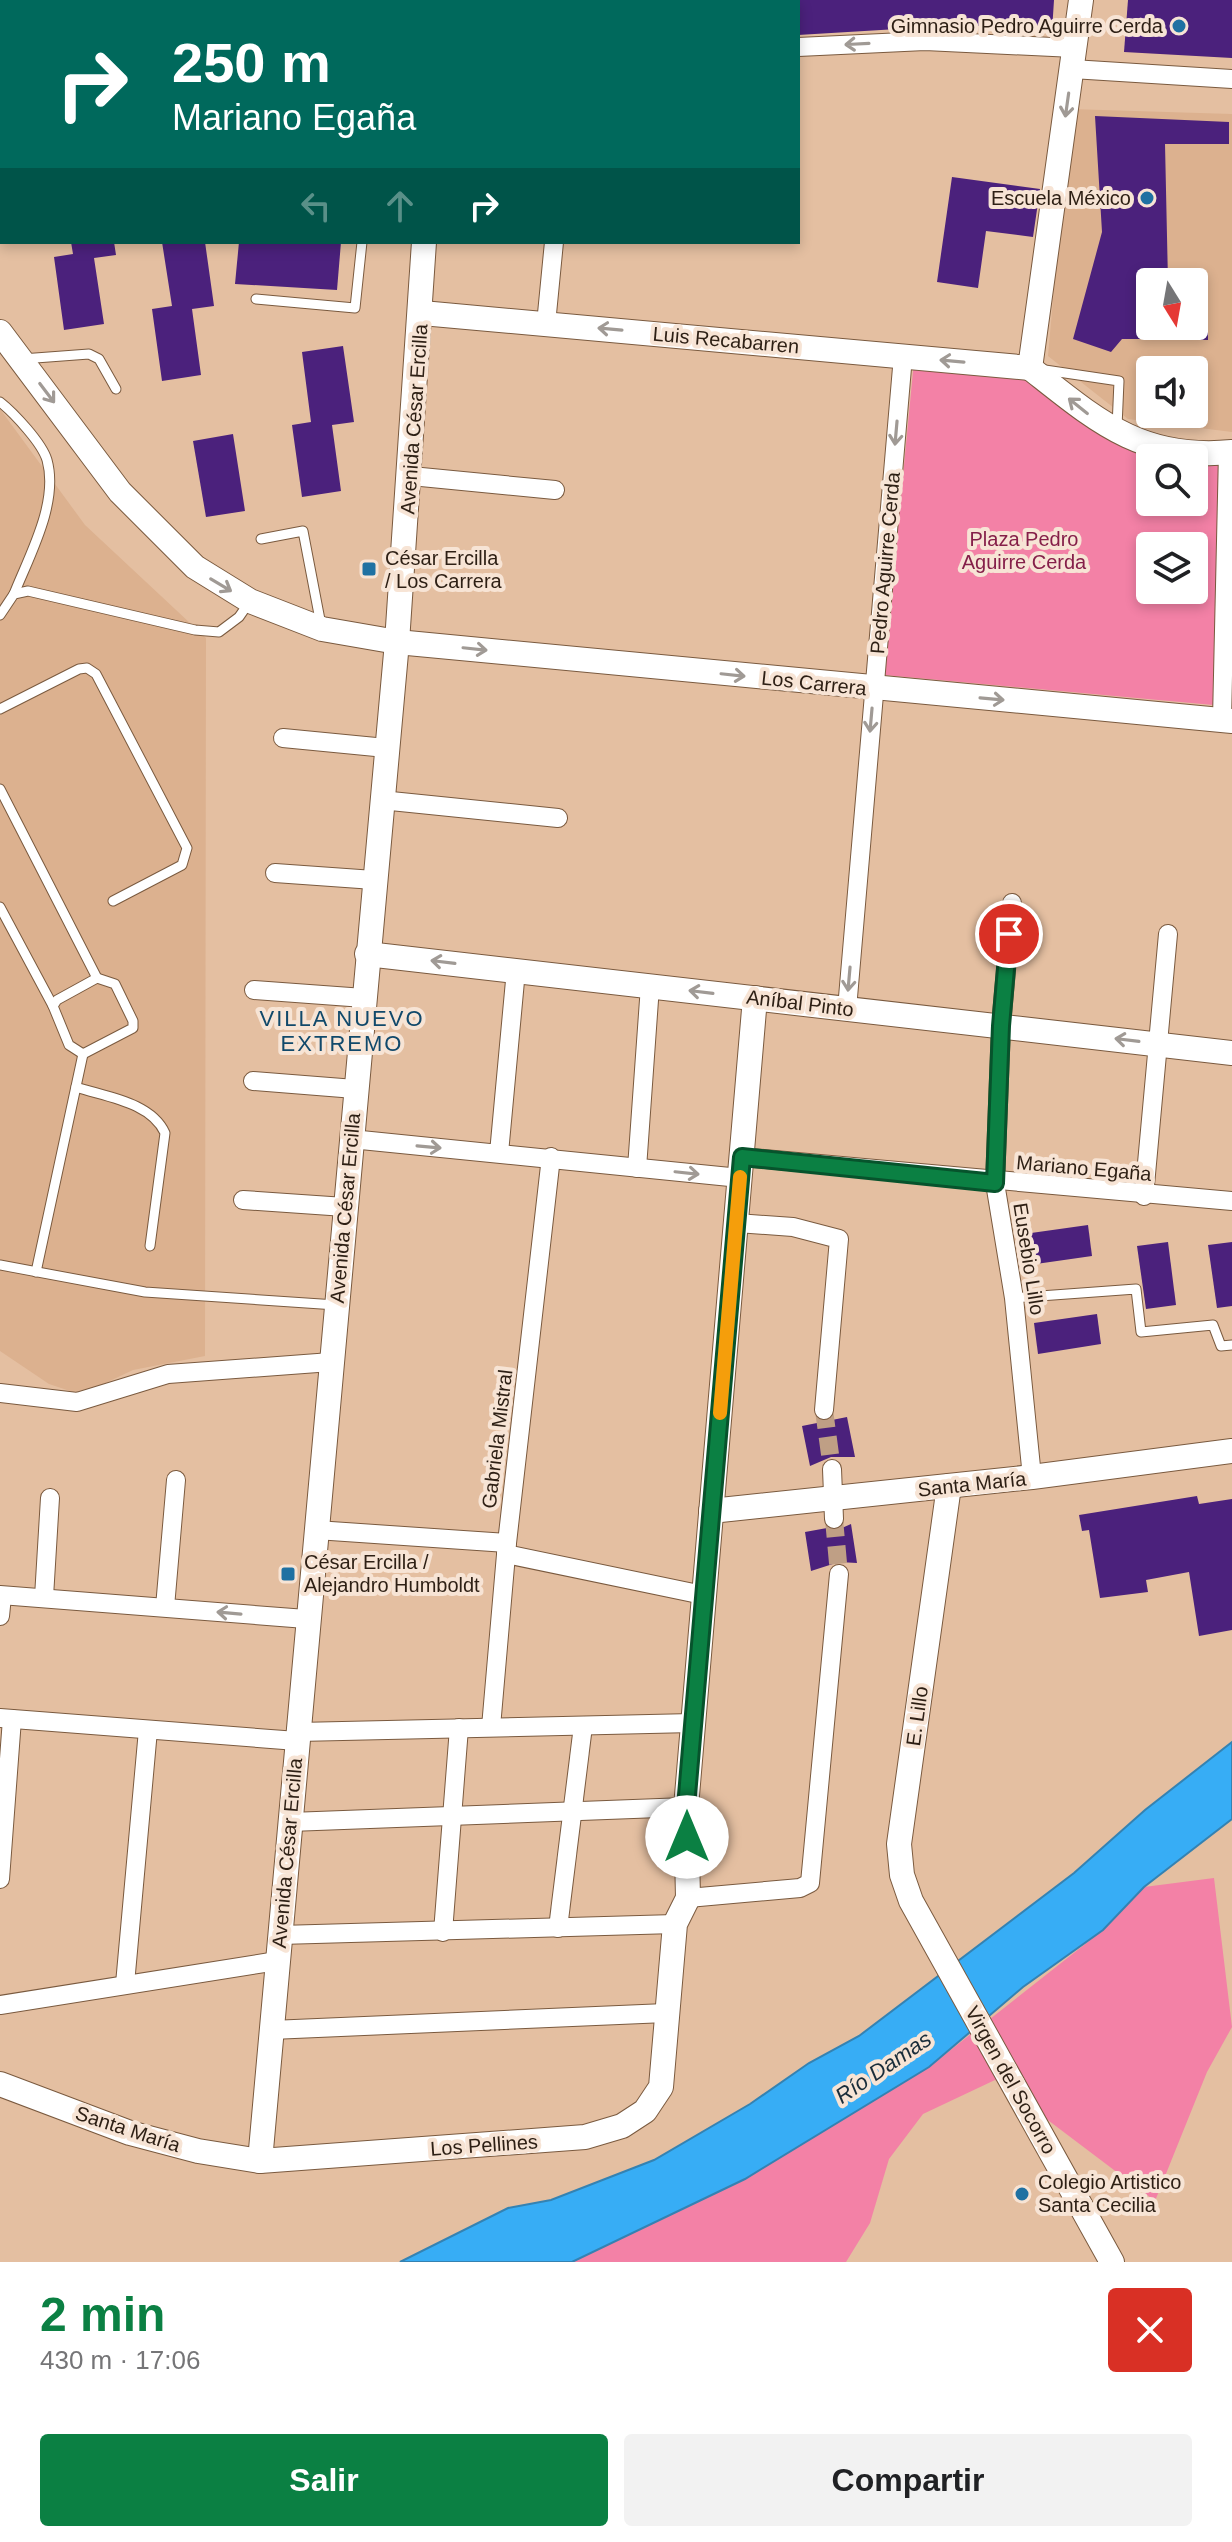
<!DOCTYPE html>
<html lang="es">
<meta charset="utf-8">
<style>
:root{--surface:#fff;--page:#f2f2f2;--text:#202124;--muted:#757577;--accent:#0b8043}
body{margin:0;font-family:Helvetica,sans-serif;background:var(--page);color:var(--text);height:100vh;display:flex;flex-direction:column;font-size:30px;white-space:nowrap}
*{box-sizing:border-box;margin:0}
p{font-size:26px;color:var(--muted)}
.icon{flex:none;width:44px;height:44px;fill:none;stroke:currentColor;stroke-width:2;stroke-linecap:round;stroke-linejoin:round}
.map{position:relative;height:2262px;overflow:hidden}
.drawer{display:flex;flex-direction:column;background:var(--surface);flex:1}
.drawer>*{flex:none}
.hud{position:absolute;left:0px;top:0px;width:800px;height:244px;box-shadow:0 4px 12px #0003;background:#00695c;color:#fff;overflow:hidden}
.needle{width:52px;rotate:169deg}
.controls{position:absolute;left:1136px;top:268px;display:grid;gap:16px}
.controls a{display:grid;place-items:center;width:72px;height:72px;border-radius:8px;background:var(--surface);box-shadow:0 4px 12px #0003;font-size:40px}
.pin{position:absolute;display:grid;place-items:center;width:68px;height:68px;color:#fff;margin:-34px;border:4px solid #fff;border-radius:50%;box-shadow:0 2px 8px #0007}
.me{position:absolute;width:88px;margin:-44px;rotate:0deg;stroke-linejoin:round;filter:drop-shadow(0 0 6px #0008)}
.turn{display:flex;align-items:center;gap:28px;height:168px;padding:0 40px;font-size:36px}
.turn .icon{width:104px;height:104px;stroke-width:2.5}
.turn b{display:block;font-size:56px;line-height:68px}
.lanes{display:flex;align-items:center;height:76px;padding:0 40px;background:#0003;justify-content:center;gap:40px;direction:ltr}
.lanes .off{opacity:.35}
.round{display:grid;place-items:center;flex:none;width:84px;height:84px;border-radius:8px;background:var(--page)}
.summary{display:flex;align-items:center;justify-content:space-between;height:136px;padding:0 40px}
h1{font-size:48px;font-weight:700;line-height:60px;color:var(--accent)}
.action{display:flex;gap:16px;margin-top:auto;padding:16px 40px}
.action a{flex:1;height:92px;border-radius:8px;background:var(--accent);color:#fff;font-size:32px;font-weight:700;line-height:92px;text-align:center}
.action a+a{background:var(--page);color:var(--text)}
.map>svg:first-child{display:block}
</style>
<div class="map">
<svg width="1232" height="2262" viewBox="0 0 1232 2262">
<rect width="100%" height="100%" fill="#e4bfa1"/>
<!-- built -->
<g fill="#dcb18f" fill-rule="evenodd">
<path d="M1070,109L1232,114V432L1128,419L1048,356ZM1150,282H1194V326H1150ZM1150,370H1194V414H1150Z"/>
<path d="M0,409L85,525L206,638L205,1356L133,1370L97,1387L73,1392L49,1384L0,1351Z"/>
</g>
<!-- green -->
<g fill="#f381a6" fill-rule="evenodd">
<path d="M914,361L1026,373L1178,458H1150V502H1194V458L1219,459L1213,705L884,675ZM1150,546H1194V590H1150Z"/>
<path d="M1214,1878L1232,2027L1207,2072L1155,2201L995,2080L923,2114L889,2159L870,2223L846,2262H572L745,2179L929,2067L1103,1930L1144,1887Z"/>
</g>
<!-- water -->
<path fill="#37adf5" stroke="#3482b2" stroke-width="2" d="M1232,1742V1819L1144,1887L1103,1930L1023,1987L929,2067L745,2179L572,2262H400L508,2208L551,2200L654,2160L750,2104L809,2063L859,2036L1074,1873L1145,1810Z"/>
<!-- building -->
<g fill="#4b217c">
<path d="M798,0H1054L1052,31L964,25L798,35Z"/>
<path d="M1128,0H1232V58L1124,52Z"/>
<path d="M1095,116L1229,122V144H1165L1168,282H1150V339H1122L1111,352L1073,339L1102,232Z"/>
<path d="M952,177L1040,189L1033,237L986,231L978,288L937,282Z"/>
<path d="M71,242H114L116,255L94,258L104,324L64,330L54,257L73,254Z"/>
<path d="M162,242H205L214,306L192,309L201,375L162,381L152,309L172,306Z"/>
<path d="M239,242H341L337,290L235,284Z"/>
<path d="M1194,291H1208V340L1153,339V326H1194Z"/>
<path d="M343,346L354,422L332,425L341,491L302,497L292,425L311,422L302,352Z"/>
<path d="M233,434L245,511L206,517L193,441Z"/>
<path d="M1088,1225L1092,1256L1029,1265L1024,1234Z"/>
<path d="M1168,1242L1176,1305L1146,1309L1137,1246Z"/>
<path d="M1232,1242V1306L1217,1308L1208,1245Z"/>
<path d="M1097,1314L1101,1344L1038,1354L1034,1323Z"/>
<path d="M847,1417L855,1457H831L810,1466L802,1426Z"/>
<path d="M1197,1496L1199,1504L1232,1499V1630L1199,1636L1189,1572L1146,1580L1148,1592L1100,1598L1089,1530L1082,1531L1079,1515Z"/>
<path d="M851,1524L857,1563L839,1562L811,1571L805,1532L827,1528L835,1531Z"/>
</g>
<g fill="none" stroke-linecap="round" stroke-linejoin="round">
<!-- street-tunnel -->
<g stroke="#bf9f85" stroke-width="18" stroke-dasharray="18 9" stroke-linecap="butt">
<path d="M824,1410L832,1469"/>
<path d="M834,1519L839,1574"/>
</g>
<!-- lane casing -->
<g stroke="#7a5a3f" stroke-width="11">
<g id="lane">
<path d="M256,299L355,308L362,242"/>
<path d="M22,359L89,354L99,359L116,389"/>
<path d="M1045,370L1119,381L1117,427"/>
<path d="M0,402C14,413 42,443 47,460C59,503 29,556 14,594"/>
<path d="M261,539L303,531L321,625"/>
<path d="M0,615L14,594L28,591L195,630L219,632L239,617L248,604"/>
<path d="M0,709L79,669L87,668L96,674L187,848L182,865L113,901"/>
<path d="M0,789L97,978"/>
<path d="M0,907L53,1006"/>
<path d="M97,978L115,984L133,1021V1028L83,1054L69,1045L53,1006L57,1000Z"/>
<path d="M76,1087C106,1097 151,1102 165,1133L150,1246"/>
<path d="M0,1265L145,1292L336,1305"/>
<path d="M36,1272L83,1054"/>
<path d="M1014,1298L1136,1289L1141,1332L1213,1325L1221,1346L1232,1345"/>
</g>
</g>
<!-- street casing -->
<g stroke="#7a5a3f" stroke-width="20">
<g id="street">
<path d="M798,47L925,41L1074,48"/>
<path d="M1072,69L1232,79"/>
<path d="M546,324L554,242"/>
<path d="M411,476L555,490"/>
<path d="M1222,720L1228,452"/>
<path d="M283,738L386,748"/>
<path d="M381,800L558,818"/>
<path d="M275,873L374,880"/>
<path d="M1012,903L1001,1026L995,1183L1014,1298L1032,1477"/>
<path d="M254,990L364,998"/>
<path d="M847,1009L903,356"/>
<path d="M253,1081L355,1089"/>
<path d="M351,1139L740,1178"/>
<path d="M499,1153L516,970"/>
<path d="M742,1157L1232,1201"/>
<path d="M637,1168L650,986"/>
<path d="M1144,1196L1168,934"/>
<path d="M243,1200L345,1207"/>
<path d="M737,1223L793,1227L839,1239L824,1410"/>
<path d="M0,1393L77,1402L168,1374L331,1362"/>
<path d="M832,1469L834,1519"/>
<path d="M316,1530L507,1543"/>
<path d="M506,1554L703,1595"/>
<path d="M0,1595L306,1619"/>
<path d="M44,1597L50,1498"/>
<path d="M165,1607L176,1480"/>
<path d="M0,1616L2,1596"/>
<path d="M0,1718L297,1741"/>
<path d="M491,1727L507,1543L551,1157"/>
<path d="M298,1732L693,1723"/>
<path d="M290,1822L686,1807"/>
<path d="M0,1879L12,1719"/>
<path d="M688,1898L800,1888L810,1883L839,1574"/>
<path d="M558,1928L583,1726"/>
<path d="M443,1932L459,1728"/>
<path d="M280,1935L675,1924"/>
<path d="M125,1984L148,1730"/>
<path d="M0,2005L277,1961"/>
<path d="M271,2030L666,2013"/>
</g>
</g>
<!-- secondary casing -->
<g stroke="#7a5a3f" stroke-width="26">
<g id="secondary">
<path d="M427,0V2"/>
<path d="M451,2V0"/>
<path d="M422,313L1030,368"/>
<path d="M0,332L120,492L195,567L250,601L322,629L397,642L1232,721"/>
<path d="M1030,368L1081,0"/>
<path d="M1030,368C1096,420 1141,461 1232,452"/>
<path d="M367,954L1232,1053"/>
<path d="M949,1486L899,1844L902,1875L911,1901L1112,2262"/>
<path d="M711,1511L1032,1477L1232,1451"/>
<path d="M0,2084L130,2133L198,2151L260,2161L585,2137L622,2126L645,2111L661,2087L675,1924L688,1898L686,1807L755,998"/>
<path d="M260,2161L397,642L424,242"/>
</g>
</g>
<!-- lane -->
<use href="#lane" stroke="#fff" stroke-width="9"/>
<!-- street -->
<use href="#street" stroke="#fff" stroke-width="18"/>
<!-- secondary -->
<use href="#secondary" stroke="#fff" stroke-width="24"/>
</g>
<!-- one-way arrows -->
<defs><path id="oneway-shaft" d="M-6 0H5M1.5-3L5.5 0L1.5 3" fill="none" stroke-width="1.6" stroke-linecap="round" stroke-linejoin="round" transform="scale(2)"/></defs>
<g stroke="#a09a95">
<use href="#oneway-shaft" transform="translate(857 44) rotate(177)"/>
<use href="#oneway-shaft" transform="translate(1067 105) rotate(98)"/>
<use href="#oneway-shaft" transform="translate(610 329) rotate(-175)"/>
<use href="#oneway-shaft" transform="translate(952 361) rotate(-175)"/>
<use href="#oneway-shaft" transform="translate(47 393) rotate(53)"/>
<use href="#oneway-shaft" transform="translate(1078 406) rotate(-141)"/>
<use href="#oneway-shaft" transform="translate(896 433) rotate(95)"/>
<use href="#oneway-shaft" transform="translate(221 585) rotate(31)"/>
<use href="#oneway-shaft" transform="translate(475 649) rotate(6)"/>
<use href="#oneway-shaft" transform="translate(733 675) rotate(6)"/>
<use href="#oneway-shaft" transform="translate(992 699) rotate(5)"/>
<use href="#oneway-shaft" transform="translate(871 720) rotate(95)"/>
<use href="#oneway-shaft" transform="translate(443 962) rotate(-173)"/>
<use href="#oneway-shaft" transform="translate(849 979) rotate(95)"/>
<use href="#oneway-shaft" transform="translate(701 992) rotate(-173)"/>
<use href="#oneway-shaft" transform="translate(1127 1040) rotate(-173)"/>
<use href="#oneway-shaft" transform="translate(429 1147) rotate(5)"/>
<use href="#oneway-shaft" transform="translate(687 1173) rotate(6)"/>
<use href="#oneway-shaft" transform="translate(229 1613) rotate(-175)"/>
</g>
<g fill="none" stroke-linecap="round" stroke-linejoin="round">
<!-- route casing -->
<g stroke="#07532c" stroke-width="20">
<path id="route" d="M687,1837L686,1807L742,1157L995,1183L1001,1026L1009,934"/>
</g>
<!-- route -->
<use href="#route" stroke="#0b8043" stroke-width="14"/>
<!-- slow -->
<path stroke="#f59e0b" stroke-width="14" d="M720,1413L740,1177"/>
</g>
<!-- markers -->
<g fill="#1f71a2" stroke="#f7e4d5" stroke-width="3">
<circle cx="1179" cy="26" r="8"/>
<circle cx="1147" cy="198" r="8"/>
<rect x="361" y="561" width="16" height="16" rx="4"/>
<rect x="280" y="1566" width="16" height="16" rx="4"/>
<circle cx="1022" cy="2194" r="8"/>
</g>
<g text-anchor="middle" stroke-width="8" stroke-linejoin="round" paint-order="stroke">
<!-- poi labels -->
<g font-size="20" fill="#2d1f14" stroke="#f7e4d5" text-anchor="start">
<text x="1163" y="33" text-anchor="end">Gimnasio Pedro Aguirre Cerda</text>
<text x="1131" y="205" text-anchor="end">Escuela México</text>
<text x="385" y="565">César Ercilla<tspan x="385" dy="23">/ Los Carrera</tspan></text>
<text x="304" y="1569">César Ercilla /<tspan x="304" dy="23">Alejandro Humboldt</tspan></text>
<text x="1038" y="2189">Colegio Artistico<tspan x="1038" dy="23">Santa Cecilia</tspan></text>
</g>
<!-- street labels -->
<g font-size="20" fill="#2d1f14" stroke="#f7e4d5">
<text transform="translate(726 340) rotate(5)" y="7">Luis Recabarren</text>
<text transform="translate(414 419) rotate(-86)" y="7">Avenida César Ercilla</text>
<text transform="translate(885 563) rotate(-85)" y="7">Pedro Aguirre Cerda</text>
<text transform="translate(814 683) rotate(6)" y="7">Los Carrera</text>
<text transform="translate(800 1003) rotate(7)" y="7">Aníbal Pinto</text>
<text transform="translate(1084 1168) rotate(5)" y="7">Mariano Egaña</text>
<text transform="translate(345 1208) rotate(-85)" y="7">Avenida César Ercilla</text>
<text transform="translate(1029 1259) rotate(81)" y="7">Eusebio Lillo</text>
<text transform="translate(497 1439) rotate(-83)" y="7">Gabriela Mistral</text>
<text transform="translate(972 1484) rotate(-6)" y="7">Santa María</text>
<text transform="translate(917 1716) rotate(-82)" y="7">E. Lillo</text>
<text transform="translate(287 1853) rotate(-85)" y="7">Avenida César Ercilla</text>
<text transform="translate(1011 2080) rotate(61)" y="7">Virgen del Socorro</text>
<text transform="translate(128 2129) rotate(18)" y="7">Santa María</text>
<text transform="translate(484 2145) rotate(-4)" y="7">Los Pellines</text>
</g>
<!-- park labels -->
<g font-size="20" fill="#851f49" stroke="#f7e4d5">
<text x="1024" y="546">Plaza Pedro<tspan x="1024" dy="23">Aguirre Cerda</tspan></text>
</g>
<!-- neighbourhood labels -->
<g font-size="22" letter-spacing="2" fill="#11496b" stroke="#f7e4d5">
<text x="342" y="1026">VILLA NUEVO<tspan x="342" dy="25">EXTREMO</tspan></text>
</g>
<!-- water labels -->
<g font-size="22" font-style="italic" fill="#1a2d3a" stroke="#f7e4d5">
<text transform="translate(883 2067) rotate(-34)" y="8">Río Damas</text>
</g>
</g>
</svg>
<div class="controls">
<a><svg class="needle" viewBox="-14 -14 28 28"><path d="M0-13l5 13h-10z" fill="#e53935"/><path d="M0 13l5-13h-10z" fill="#757577"/></svg></a>
<a><svg class="icon" aria-label="sound" viewBox="0 0 24 24"><path d="M4 9h4l5-4v14l-5-4H4zM17 9q2 3 0 6"/></svg></a>
<a><svg class="icon" aria-label="search" viewBox="0 0 24 24"><circle cx="10" cy="10" r="6"/><path d="M15 15l6 6"/></svg></a>
<a><svg class="icon" aria-label="layers" viewBox="0 0 24 24"><path d="M12 4l9 5-9 5-9-5zM3 14l9 5 9-5"/></svg></a>
</div>
<div class="pin" style="left:1009px;top:934px;background:#d93025"><svg class="icon" aria-label="arrive" viewBox="0 0 24 24"><path d="M6 21V4h12l-3 4 3 4H6"/></svg></div>
<svg class="me" style="left:687px;top:1837px" viewBox="-20 -20 40 40"><circle r="19" fill="#fff"/><path d="M0-13L10 11 0 6-10 11z" fill="#0b8043"/></svg>
<div class="hud">
<div class="turn"><svg class="icon" aria-label="right" viewBox="0 0 24 24"><path d="M7 20v-9h11M14 6l5 5-5 5"/></svg><div><b>250 m</b>Mariano Egaña</div></div>
<div class="lanes"><svg class="icon off" aria-label="left" viewBox="0 0 24 24"><path d="M17 20v-9H6M10 6l-5 5 5 5"/></svg><svg class="icon off" aria-label="ahead" viewBox="0 0 24 24"><path d="M12 20V5M6 11l6-6 6 6"/></svg><svg class="icon" aria-label="right" viewBox="0 0 24 24"><path d="M7 20v-9h11M14 6l5 5-5 5"/></svg></div>
</div>
</div>
<section class="drawer">
<div class="summary"><div><h1>2 min</h1><p>430 m · 17:06</p></div><a class="round" style="background:#d93025;color:#fff"><svg class="icon" aria-label="close" viewBox="0 0 24 24"><path d="M6 6l12 12M18 6L6 18"/></svg></a></div>
<div class="action"><a>Salir</a><a>Compartir</a></div>
</section>
